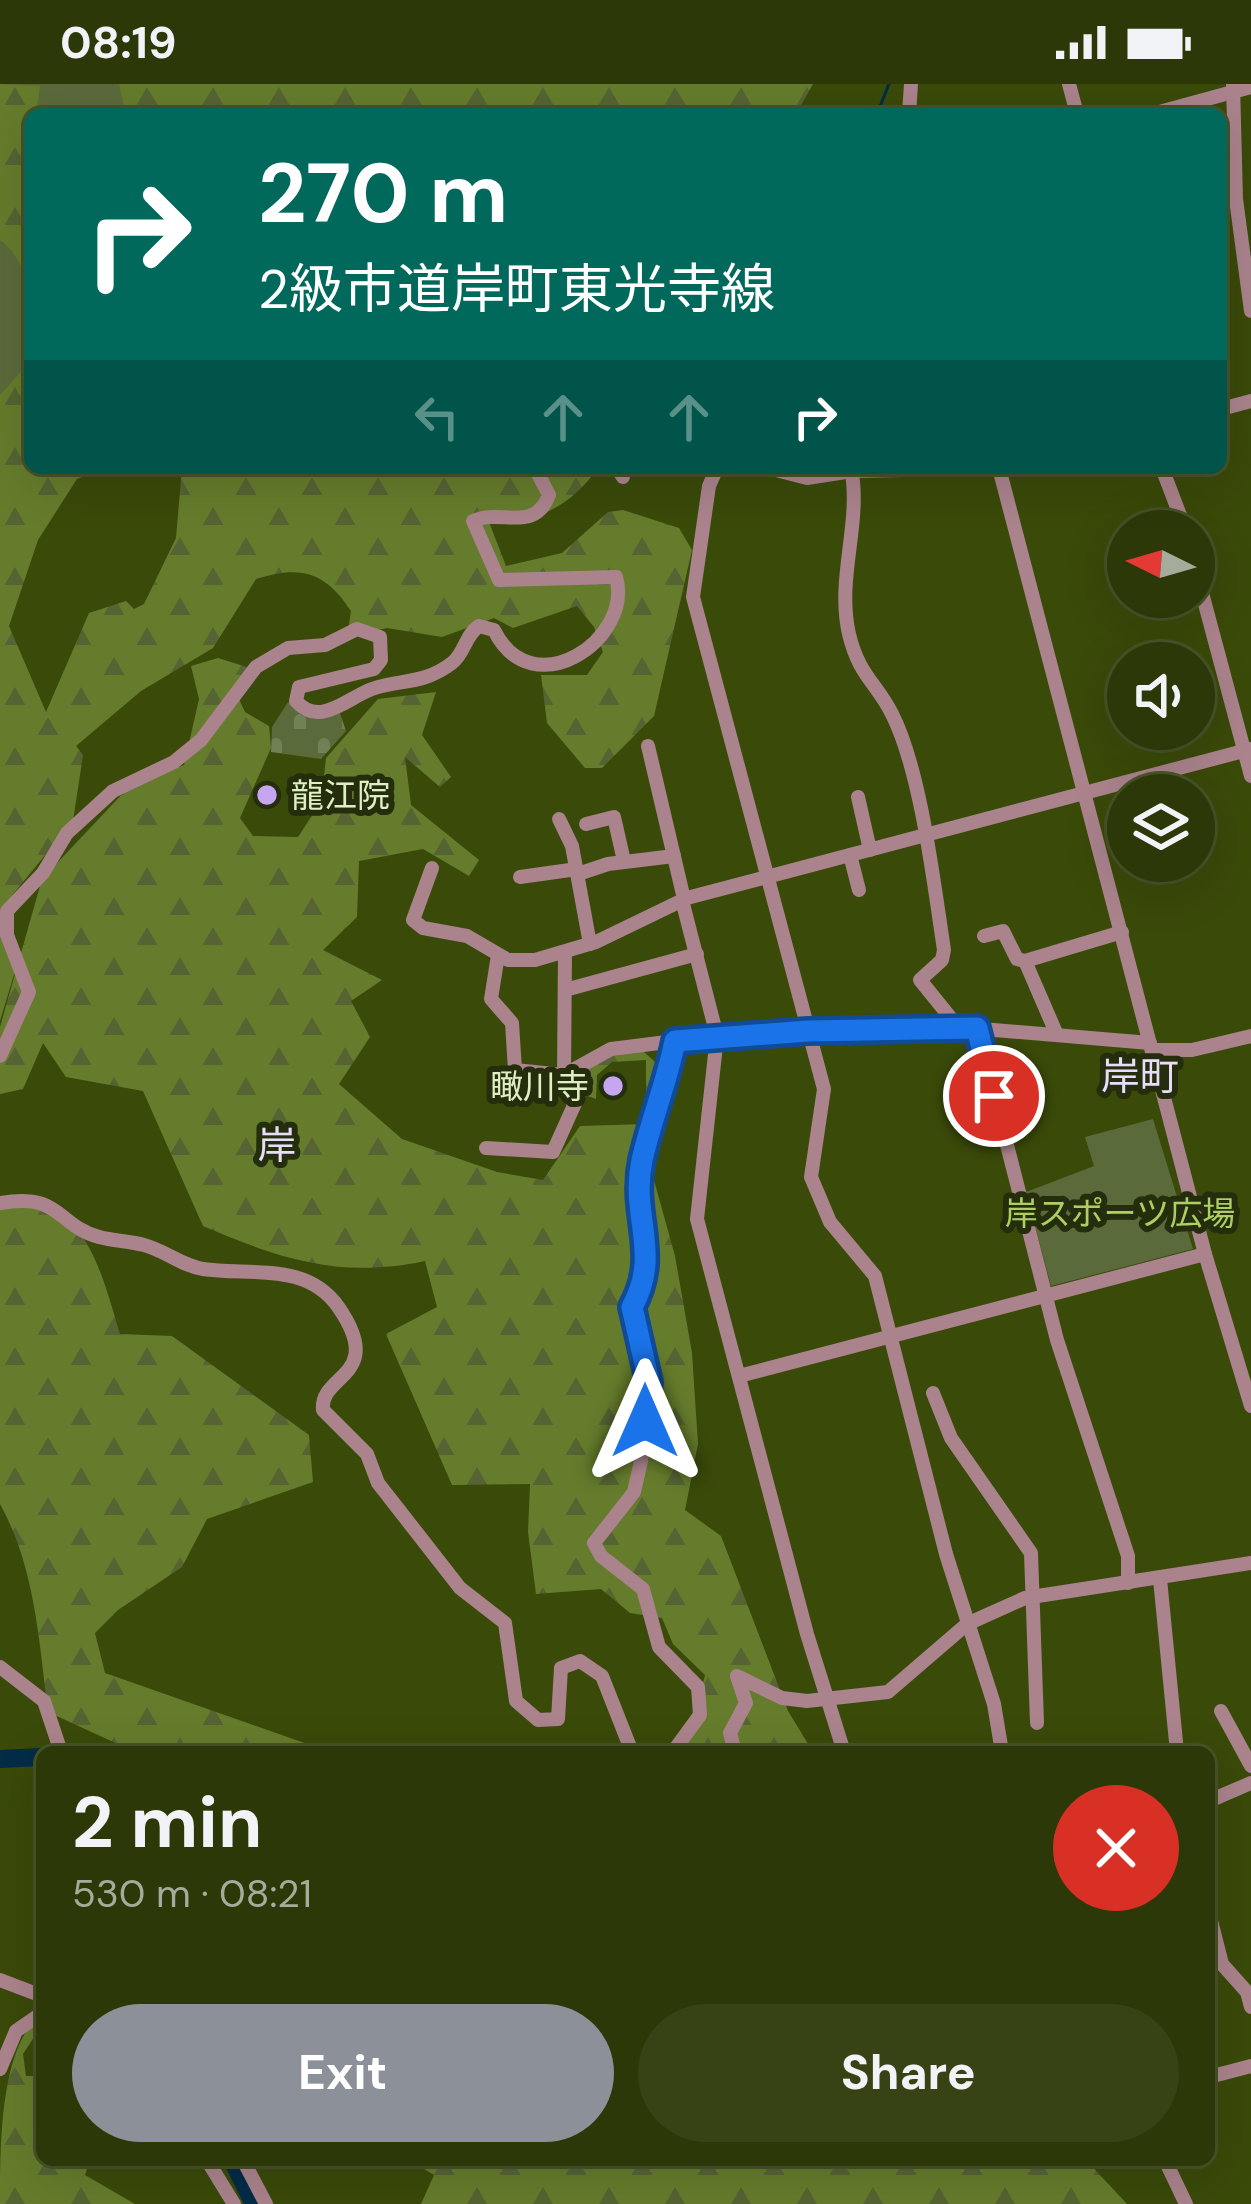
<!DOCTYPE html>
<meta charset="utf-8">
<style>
:root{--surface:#2c3807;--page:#384315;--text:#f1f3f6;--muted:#a6ac9b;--line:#485228;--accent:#8c9099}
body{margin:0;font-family:"DM Sans","Noto Sans JP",sans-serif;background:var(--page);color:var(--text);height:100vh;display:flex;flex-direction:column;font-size:45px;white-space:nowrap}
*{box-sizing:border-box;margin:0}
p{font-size:39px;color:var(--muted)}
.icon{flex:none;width:66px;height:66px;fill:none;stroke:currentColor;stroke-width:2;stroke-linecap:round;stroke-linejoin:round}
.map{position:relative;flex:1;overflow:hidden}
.panel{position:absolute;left:36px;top:1662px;width:1179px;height:420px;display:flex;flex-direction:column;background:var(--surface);border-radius:18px;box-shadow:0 12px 48px #0002,0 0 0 3px var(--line)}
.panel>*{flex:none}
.top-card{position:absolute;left:24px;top:24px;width:1203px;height:366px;border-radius:18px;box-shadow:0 12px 48px #0002,0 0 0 3px var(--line);background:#00695c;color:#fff;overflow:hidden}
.needle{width:78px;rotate:275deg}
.buttons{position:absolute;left:1107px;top:426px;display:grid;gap:24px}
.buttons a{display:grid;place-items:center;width:108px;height:108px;border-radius:50%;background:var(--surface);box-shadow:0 12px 48px #0002,0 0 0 3px var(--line);font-size:60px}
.pin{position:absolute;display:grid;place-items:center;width:102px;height:102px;color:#fff;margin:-51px;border:6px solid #fff;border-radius:50%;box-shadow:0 3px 12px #0007}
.me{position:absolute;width:132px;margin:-66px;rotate:0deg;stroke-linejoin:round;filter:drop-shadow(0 0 9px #0008)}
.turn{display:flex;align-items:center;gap:42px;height:252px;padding:0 36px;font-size:54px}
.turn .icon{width:156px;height:156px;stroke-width:2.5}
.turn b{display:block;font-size:84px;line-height:102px}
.lanes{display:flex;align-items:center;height:114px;padding:0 36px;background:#0003;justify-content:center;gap:60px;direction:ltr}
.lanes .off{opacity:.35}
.round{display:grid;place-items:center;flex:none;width:126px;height:126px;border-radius:63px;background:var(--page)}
.summary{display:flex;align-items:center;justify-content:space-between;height:204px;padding:0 36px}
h1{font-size:72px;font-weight:700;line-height:90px}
.cta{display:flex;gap:24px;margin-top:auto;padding:24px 36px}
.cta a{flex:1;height:138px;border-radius:72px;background:var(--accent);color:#fff;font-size:48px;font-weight:700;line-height:138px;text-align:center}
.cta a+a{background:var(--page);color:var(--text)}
.status{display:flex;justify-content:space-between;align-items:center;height:84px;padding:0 60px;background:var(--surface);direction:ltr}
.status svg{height:33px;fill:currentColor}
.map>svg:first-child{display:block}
</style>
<div class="status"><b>08:19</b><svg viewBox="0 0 49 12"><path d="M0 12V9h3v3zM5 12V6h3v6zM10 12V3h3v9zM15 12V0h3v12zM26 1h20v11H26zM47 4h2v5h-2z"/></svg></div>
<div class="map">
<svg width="1251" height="2120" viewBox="0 0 1251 2120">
<defs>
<pattern id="forest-firs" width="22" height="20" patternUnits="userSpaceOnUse" patternTransform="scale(3)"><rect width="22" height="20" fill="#657c2c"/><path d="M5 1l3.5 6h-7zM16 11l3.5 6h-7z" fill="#566433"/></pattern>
<pattern id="cemetery-stones" width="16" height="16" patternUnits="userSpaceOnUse" patternTransform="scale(3)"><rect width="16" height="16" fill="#5b6a3b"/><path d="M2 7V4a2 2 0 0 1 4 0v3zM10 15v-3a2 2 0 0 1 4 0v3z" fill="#728056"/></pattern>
</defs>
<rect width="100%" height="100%" fill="#3a4a09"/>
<!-- green -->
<g fill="#5b6a3b">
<path d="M0,0H142L152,30H30V339L0,426Z"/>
<path d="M1153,1035L1193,1165L1051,1202L1026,1108L1094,1082L1085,1053Z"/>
</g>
<!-- forest -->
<g fill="url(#forest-firs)">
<path d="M0,0L40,2L36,30H30V384H104L77,395L38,456L9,542L46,628L89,529L126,517L134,525L144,520L176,454L182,384H598C571,422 535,441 489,438L506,482L562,469L608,428L623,426L679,444L692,466L654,632L602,684H585L547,639L541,591H587L603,568L594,543L577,522L513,544L494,534L442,553L387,544L347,553L351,527C325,487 300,481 256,495L213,564L141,607L76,662L83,671L73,737L5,820L0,839V311L29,279C28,238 37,183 0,156Z"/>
<path d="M119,0H813L796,30H126Z"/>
<path d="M218,574L253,585L237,611L245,628L269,642L271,664L240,734L253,752L298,753L321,718L326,674L378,615L436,608L422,651L451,693L440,703L405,673L411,721L479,776L469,792L423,765L359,777L357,833L323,866L382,896L351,917L370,953L339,1000L402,1055L497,1088L543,1096L580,1042L646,1040V976L612,978L597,991L596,1015L582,1010L588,983L607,969L643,967L675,996L652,1089L675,1172L692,1269L698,1360L685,1426L721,1452L788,1627L813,1668H686L705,1591L673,1560L662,1534L630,1529L601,1505L536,1510L528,1448L530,1400L452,1401L386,1250L437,1223L425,1177C341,1195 280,1175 203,1142L143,1007L66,993L43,959L23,1005L0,1010V943L42,795L127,705L184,681L199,615L191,582Z"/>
<path d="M0,843L16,884L0,937Z"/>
<path d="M0,1116C16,1119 44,1120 58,1128C95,1151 108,1212 120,1250L172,1252L309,1351L313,1398L207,1435L182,1483L118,1526L95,1549L105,1589L330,1668H135L48,1628C39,1557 35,1483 0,1420Z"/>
<path d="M34,1937L42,1941L23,1970L26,1992H42V2076H90L85,2091L135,2120H0C0,2064 0,1974 34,1937Z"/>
<path d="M409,2076H1086L1127,2120H421L434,2091Z"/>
</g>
<!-- cemetery -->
<path fill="url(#cemetery-stones)" d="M288,618L303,632L340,629L346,647L321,675L271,668L272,643Z"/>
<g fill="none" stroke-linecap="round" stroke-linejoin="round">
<!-- stream -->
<path stroke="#032c47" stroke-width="3" d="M877,30L889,0"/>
<!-- river -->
<g stroke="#032c47" stroke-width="18">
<path d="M0,1675L42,1673"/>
<path d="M232,2076L254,2120"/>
</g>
<!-- minor -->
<g stroke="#aa838c" stroke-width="14">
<path d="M1069,0L1077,30"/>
<path d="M1233,0L1236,115L1251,227"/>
<path d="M909,30L911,0"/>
<path d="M1152,30L1251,3"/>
<path d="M1221,325L1251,317"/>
<path d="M617,384L623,393"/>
<path d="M717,384L709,402L693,513L824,1005L811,1093L830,1138L875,1192L946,1470L994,1620L1002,1668"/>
<path d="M768,384L807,394L852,387L1000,384"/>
<path d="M851,384C862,439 836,493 849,550C859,592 876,598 892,630C921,687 934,801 944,866L942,876L920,896L958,943"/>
<path d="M999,384L1205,1170L1251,1322"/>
<path d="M1162,384L1186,447"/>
<path d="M1194,479L1251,692"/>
<path d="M648,662L684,815"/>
<path d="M858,713L870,766"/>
<path d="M559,735L572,762L590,860"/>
<path d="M586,740L614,733L624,777"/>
<path d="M850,771L859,806"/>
<path d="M432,784L413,836L423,844L467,852L508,876H535L596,858L687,814L1251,665"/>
<path d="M578,790L608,780L674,772"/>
<path d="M520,793L577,785"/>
<path d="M682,816L717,952L697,1135L807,1550L844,1668"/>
<path d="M984,852L1003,847L1017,875L1025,877"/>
<path d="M498,871L491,915L512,939L515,986L564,991L611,965L675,957"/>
<path d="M565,906L697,870"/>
<path d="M977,944L1057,1256L1128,1472V1499"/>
<path d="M1057,951L1025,877L1122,848"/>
<path d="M1152,966H1192L1251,952"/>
<path d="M0,972L29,908L7,851V827L43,789L67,749L113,707L174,678L201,656L256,583L288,564L325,561L357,545L380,553L381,576L374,585L299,603L296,617C319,644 347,614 372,605C401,595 423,601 452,579C465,569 465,551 479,542L494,546C532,624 634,555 616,493L499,496L473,437C501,424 534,450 549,411L535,384"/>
<path d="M564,991L565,869"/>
<path d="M486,1064L553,1068L581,1006L583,983"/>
<path d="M0,1119C63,1109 54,1140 99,1153C114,1157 129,1157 144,1161C164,1166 182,1182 203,1185C249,1192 307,1177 339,1224C386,1293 319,1290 323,1326L367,1370L378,1399L460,1504L505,1539L516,1617L538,1636L558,1635L561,1584L580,1577L602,1592L632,1668"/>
<path d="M739,1292L1205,1170"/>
<path d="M933,1309L951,1354L1031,1469L1037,1639"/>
<path d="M1160,1495L1177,1668"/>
<path d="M0,1583L44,1617L61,1668"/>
<path d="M1221,1627L1251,1682"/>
<path d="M673,1668L700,1631L698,1603L659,1563L643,1505L601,1472L594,1459L634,1408L641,1377L649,1298L632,1223C662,1169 630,1133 642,1076C651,1036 667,998 675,957L958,943L1150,959"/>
<path d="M735,1668L730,1649L746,1619L737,1592L782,1614L807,1617L888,1608L967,1540L1025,1514L1251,1479"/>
<path d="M1209,1717L1251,1699"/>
<path d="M1209,1829L1222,1880L1247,1908L1251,1923"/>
<path d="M0,1896L42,1912"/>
<path d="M0,1985L16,1947L42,1929"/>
<path d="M1209,1993L1251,1982"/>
<path d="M207,2076L234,2120"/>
<path d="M243,2076L266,2120"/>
<path d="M1165,2076L1186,2120"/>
</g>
</g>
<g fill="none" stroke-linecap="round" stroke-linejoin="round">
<!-- route casing -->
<g stroke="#114b97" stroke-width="30">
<path id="route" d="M645,1337L649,1298L632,1223C662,1169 630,1133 642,1076C651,1036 667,998 675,957L808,947L977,944L994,1012"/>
</g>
<!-- route -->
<use href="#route" stroke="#1a73e8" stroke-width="21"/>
</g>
<!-- markers -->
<g fill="#c6a6f0" stroke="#242e0c" stroke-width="4.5">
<circle cx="267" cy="711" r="12"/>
<circle cx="613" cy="1002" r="12"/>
</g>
<g text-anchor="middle" stroke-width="12" stroke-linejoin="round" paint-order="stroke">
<!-- poi labels -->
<g font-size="33" fill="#dfeec5" stroke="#242e0c" text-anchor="start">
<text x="291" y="723">龍江院</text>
<text x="589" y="1014" text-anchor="end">瞰川寺</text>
</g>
<!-- park labels -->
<g font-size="33" fill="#aece63" stroke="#242e0c">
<text x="1120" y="1141">岸スポーツ広場</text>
</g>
<!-- quarter labels -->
<g font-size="39" fill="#e8dcf9" stroke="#242e0c">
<text x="1140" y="1006">岸町</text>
<text x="277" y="1075">岸</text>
</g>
</g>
</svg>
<div class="buttons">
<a><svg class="needle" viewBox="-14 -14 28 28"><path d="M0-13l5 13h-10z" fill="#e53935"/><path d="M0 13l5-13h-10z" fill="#a6ac9b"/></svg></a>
<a><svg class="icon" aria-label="sound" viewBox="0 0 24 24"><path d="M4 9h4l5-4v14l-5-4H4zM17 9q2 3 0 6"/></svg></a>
<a><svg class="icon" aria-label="layers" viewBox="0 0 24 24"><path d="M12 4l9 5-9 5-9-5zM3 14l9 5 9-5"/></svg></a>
</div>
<div class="pin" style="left:994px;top:1012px;background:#d93025"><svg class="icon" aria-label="arrive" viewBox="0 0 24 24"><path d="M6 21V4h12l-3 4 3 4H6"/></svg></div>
<svg class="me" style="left:645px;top:1337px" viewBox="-20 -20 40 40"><path d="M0-17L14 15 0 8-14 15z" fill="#1a73e8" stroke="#fff" stroke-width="4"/></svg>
<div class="top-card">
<div class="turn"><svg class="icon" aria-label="right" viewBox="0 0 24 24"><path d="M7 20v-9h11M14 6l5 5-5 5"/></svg><div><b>270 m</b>2級市道岸町東光寺線</div></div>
<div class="lanes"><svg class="icon off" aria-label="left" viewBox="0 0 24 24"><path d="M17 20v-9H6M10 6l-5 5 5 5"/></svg><svg class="icon off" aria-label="ahead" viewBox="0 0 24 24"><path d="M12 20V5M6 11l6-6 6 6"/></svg><svg class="icon off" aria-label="ahead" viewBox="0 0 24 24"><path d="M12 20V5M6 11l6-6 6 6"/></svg><svg class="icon" aria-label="right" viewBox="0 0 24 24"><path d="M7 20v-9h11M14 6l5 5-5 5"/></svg></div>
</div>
<section class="panel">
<div class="summary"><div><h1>2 min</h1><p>530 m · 08:21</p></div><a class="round" style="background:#d93025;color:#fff"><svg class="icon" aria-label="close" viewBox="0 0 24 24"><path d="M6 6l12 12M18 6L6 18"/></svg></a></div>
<div class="cta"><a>Exit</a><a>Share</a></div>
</section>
</div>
